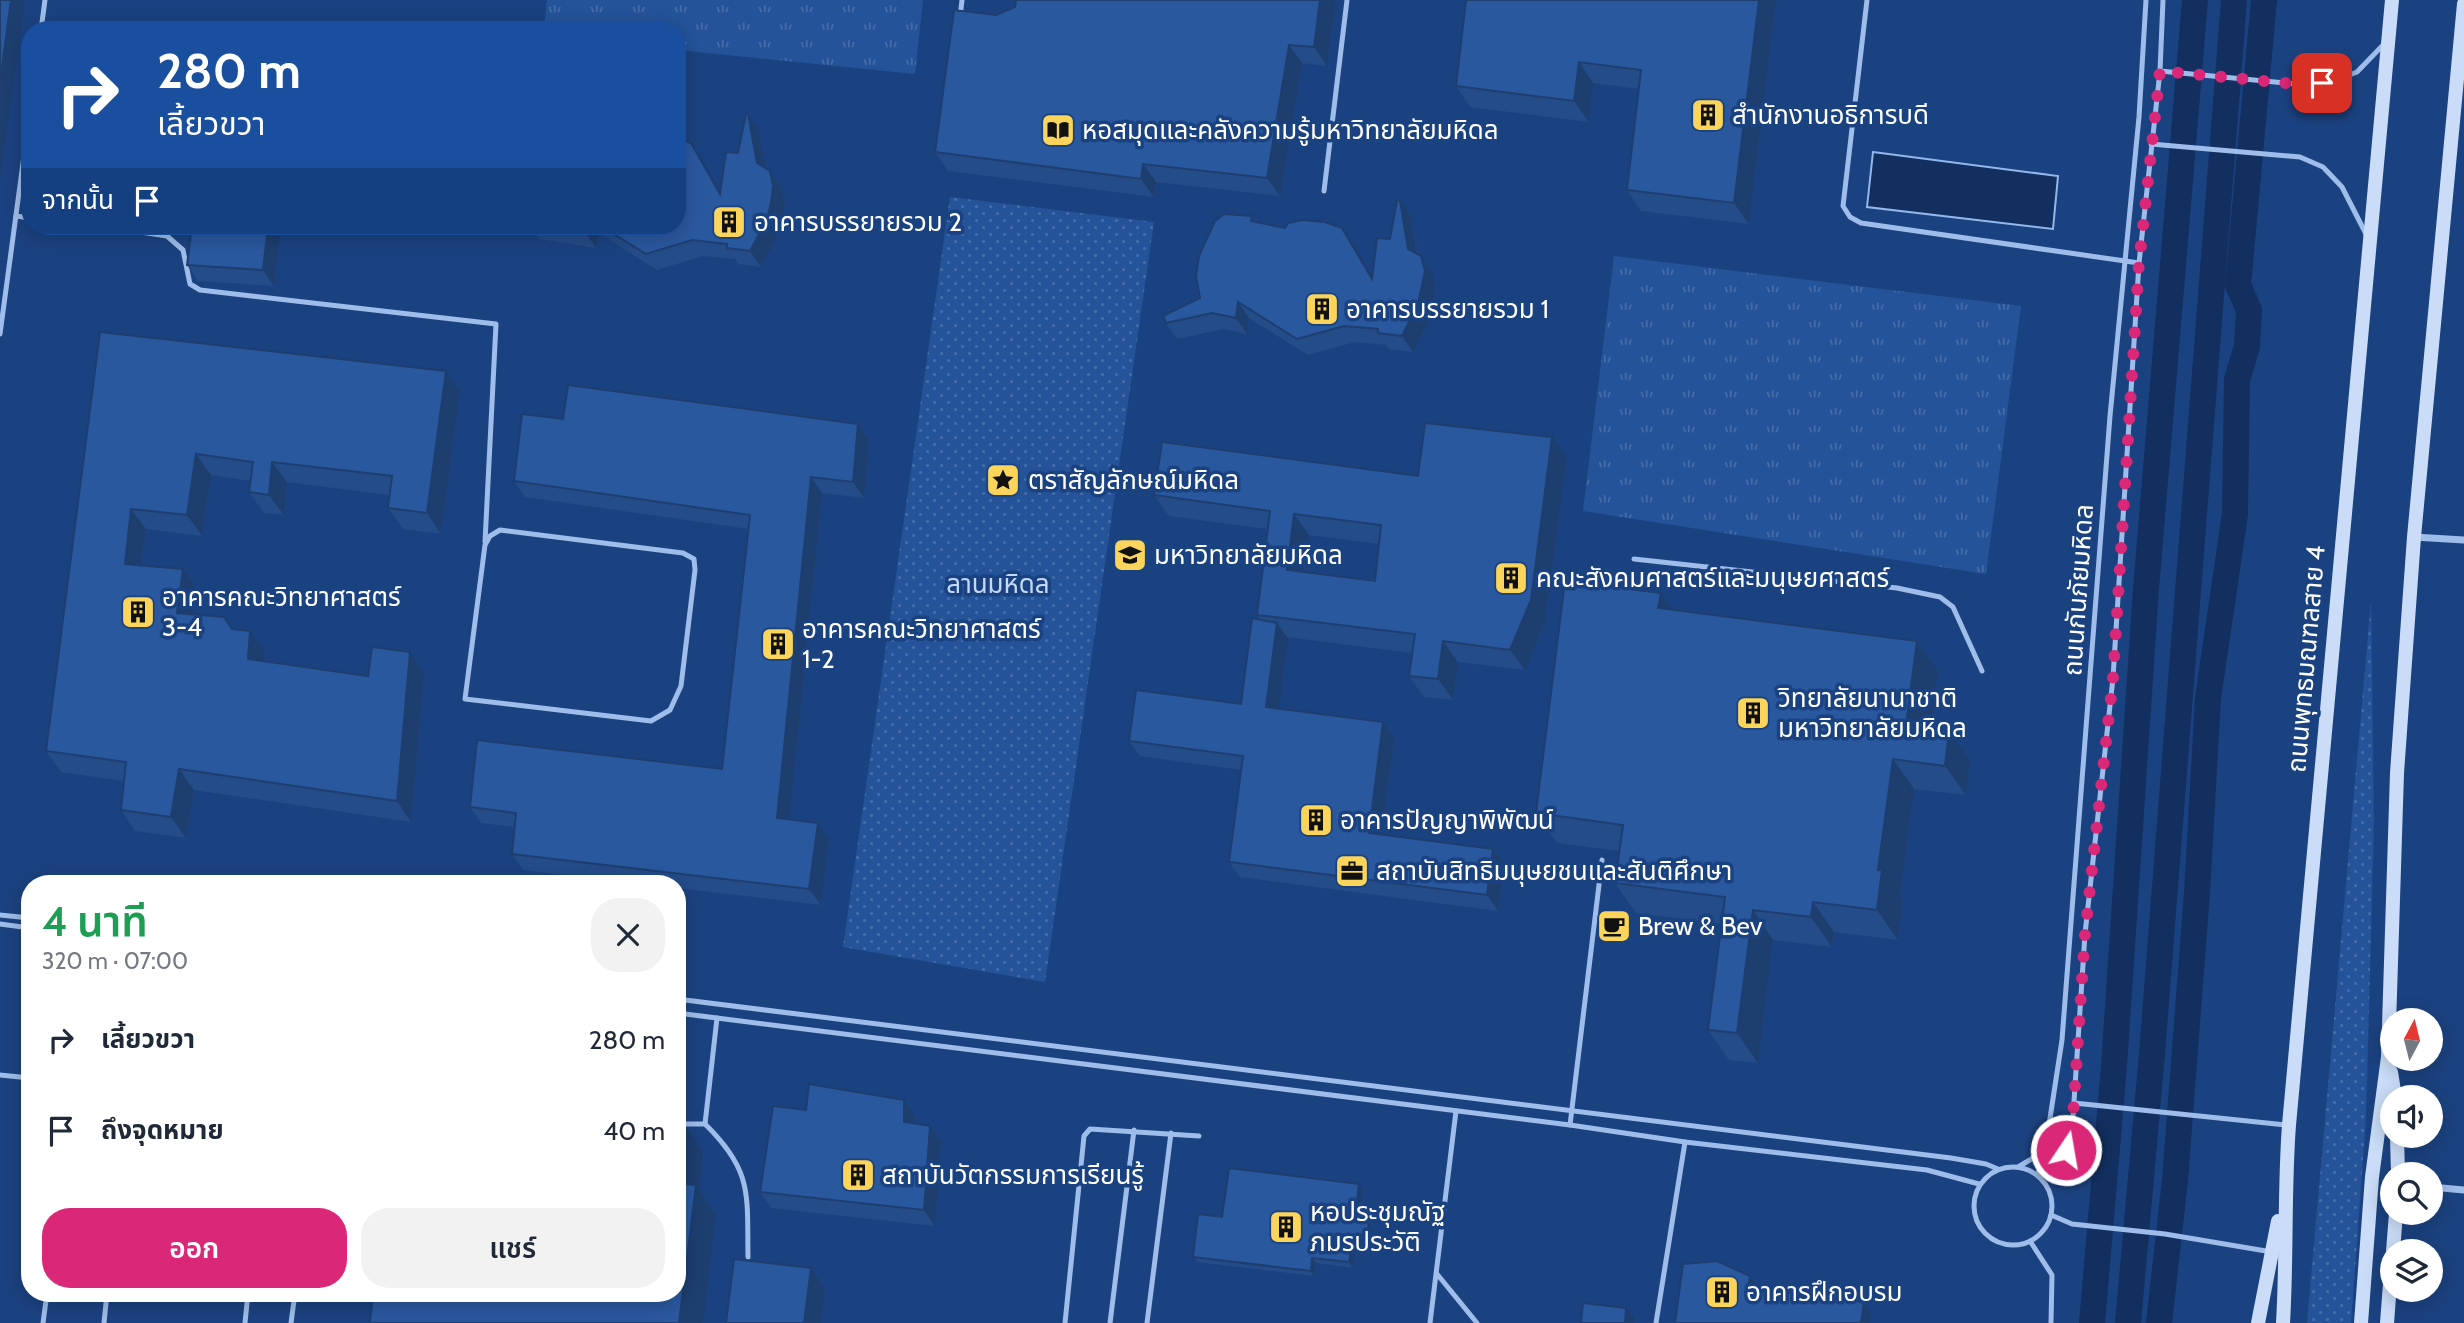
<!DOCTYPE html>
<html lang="th">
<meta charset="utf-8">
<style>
:root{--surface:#fff;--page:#f2f2f3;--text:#1f2937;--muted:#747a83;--accent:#db2777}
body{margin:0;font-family:Cabin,"Noto Sans Thai",sans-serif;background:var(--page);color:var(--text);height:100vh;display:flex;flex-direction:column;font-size:26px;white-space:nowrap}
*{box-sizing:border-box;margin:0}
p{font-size:23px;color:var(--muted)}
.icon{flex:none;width:38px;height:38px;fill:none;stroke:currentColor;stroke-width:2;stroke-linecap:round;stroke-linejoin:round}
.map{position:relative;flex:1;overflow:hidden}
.details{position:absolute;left:21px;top:875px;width:665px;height:427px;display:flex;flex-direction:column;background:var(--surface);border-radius:28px;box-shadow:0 4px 18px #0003}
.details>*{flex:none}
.banner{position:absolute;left:21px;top:21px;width:665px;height:214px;border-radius:28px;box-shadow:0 4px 18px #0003;background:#1a4fa0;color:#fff;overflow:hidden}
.needle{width:46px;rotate:7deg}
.buttons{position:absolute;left:2380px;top:1008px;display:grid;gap:14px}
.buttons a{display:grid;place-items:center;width:63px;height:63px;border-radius:50%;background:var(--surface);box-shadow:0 4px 18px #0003;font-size:35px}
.pin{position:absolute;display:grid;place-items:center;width:60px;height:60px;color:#fff;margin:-30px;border-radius:14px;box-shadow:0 4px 10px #0006}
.me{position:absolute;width:77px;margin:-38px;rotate:12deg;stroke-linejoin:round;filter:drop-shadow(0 0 5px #0008)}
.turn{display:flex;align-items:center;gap:24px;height:147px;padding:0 21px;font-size:32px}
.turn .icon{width:91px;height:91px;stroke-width:2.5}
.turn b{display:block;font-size:49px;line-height:60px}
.then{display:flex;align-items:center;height:66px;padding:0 21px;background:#0003;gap:14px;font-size:26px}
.round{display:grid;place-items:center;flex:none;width:74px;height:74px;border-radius:28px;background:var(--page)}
.head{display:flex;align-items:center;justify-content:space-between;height:119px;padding:0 21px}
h1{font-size:42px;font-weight:600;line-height:52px;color:#1e9e55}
.button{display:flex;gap:14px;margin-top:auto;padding:14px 21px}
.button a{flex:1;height:80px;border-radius:28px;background:var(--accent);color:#fff;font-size:28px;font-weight:600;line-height:80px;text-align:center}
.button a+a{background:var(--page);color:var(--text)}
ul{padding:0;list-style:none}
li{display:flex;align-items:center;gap:21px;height:91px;padding:0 21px}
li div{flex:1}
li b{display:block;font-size:26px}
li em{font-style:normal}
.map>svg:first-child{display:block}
</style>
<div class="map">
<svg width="2464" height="1323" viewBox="0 0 2464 1323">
<defs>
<pattern id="grass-dots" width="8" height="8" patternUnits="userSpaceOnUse" patternTransform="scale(1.75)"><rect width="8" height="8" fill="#245399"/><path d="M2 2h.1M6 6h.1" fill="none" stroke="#456da8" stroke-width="1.8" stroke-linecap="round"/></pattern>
<pattern id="park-tufts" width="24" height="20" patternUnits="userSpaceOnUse" patternTransform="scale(1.75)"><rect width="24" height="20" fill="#245399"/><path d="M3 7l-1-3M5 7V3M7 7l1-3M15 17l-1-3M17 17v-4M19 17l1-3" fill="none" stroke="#456da8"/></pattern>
</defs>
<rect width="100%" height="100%" fill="#1b4280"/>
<!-- grass -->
<g fill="url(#grass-dots)">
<path d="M950,197L1154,222L1045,982L843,947Z"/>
<path d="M2371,602L2374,821L2366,1118L2351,1323H2307Z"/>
</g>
<!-- park -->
<g fill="url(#park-tufts)">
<path d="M547,0H923L915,74L677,50V30H544Z"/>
<path d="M1614,256L2021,306L1986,574L1583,511Z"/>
</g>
<!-- water -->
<path fill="#122f5f" stroke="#92b7ec" stroke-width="2" d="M1873,152L2058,176L2053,229L1867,207Z"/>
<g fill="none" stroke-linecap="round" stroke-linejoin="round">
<!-- canal -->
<g stroke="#122f5f" stroke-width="26">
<path d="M2092,1323L2114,1066L2146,589L2195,0"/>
<path d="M2128,1323L2152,1054L2234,0"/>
<path d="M2159,1323L2175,1180L2197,893L2208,698L2235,514L2237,380L2247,346L2249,310L2238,285L2264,0"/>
</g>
<!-- lane -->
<g stroke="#9fbdea" stroke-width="5">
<path d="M1867,0L1843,206L1850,217L1861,223L2139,263"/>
<path d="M960,18L962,0"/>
<path d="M41,30L45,0"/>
<path d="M2160,71L2307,85L2337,80L2357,72L2385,43"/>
<path d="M2151,144L2300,157L2323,167L2342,187L2367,236"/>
<path d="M1324,191L1347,0"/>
<path d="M16,216L30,218"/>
<path d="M101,226L167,236L183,250L190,284L200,290L496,324L485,542"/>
<path d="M0,334L30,111"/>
<path d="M500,530L683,553L694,559L695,570L681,686L670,710L651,721L465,699L485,545L490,536Z"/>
<path d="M1634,559L1897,588L1940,597L1953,607L1982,671"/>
<path d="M0,915L30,918"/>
<path d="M0,924L30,928"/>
<path d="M677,999L1951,1158L1986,1164L1998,1169"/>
<path d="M677,1013L1570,1125L1685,1142L1927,1170L1979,1184"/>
<path d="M0,1075L30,1078"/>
<path d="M2074,1103L2286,1125"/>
<path d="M677,1124H705L717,1018"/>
<path d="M705,1124C753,1171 747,1194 748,1257"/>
<path d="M1570,1125L1602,860"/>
<circle cx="2013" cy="1206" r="39"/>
<path d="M2018,1167L2045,1151L2062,1040L2110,416L2139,117L2146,0"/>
<path d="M2036,1174L2066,1150L2073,1117L2085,934L2113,678L2139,263L2160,71L2163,0"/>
<path d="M2051,1215L2072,1224L2165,1234L2272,1252"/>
<path d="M2030,1241L2052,1275L2051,1323"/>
<path d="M1437,1274L1477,1323"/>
<path d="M43,1323L47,1293"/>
<path d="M104,1323L107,1293"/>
<path d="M245,1323L248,1293"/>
<path d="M291,1323L295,1293"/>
<path d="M1065,1323L1084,1136L1090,1129L1199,1136"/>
<path d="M1110,1323L1134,1130"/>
<path d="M1147,1323L1171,1133"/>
<path d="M1430,1323L1456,1111"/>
<path d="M1656,1323L1685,1142"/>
</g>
<!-- street -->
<g stroke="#9fbdea" stroke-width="7">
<path d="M2414,537L2464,540"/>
<path d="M2431,1187L2464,1190"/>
</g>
<!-- secondary -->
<g stroke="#cadcf7" stroke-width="14">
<path d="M2391,1072L2395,1097"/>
<path d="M2397,1136L2398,1174"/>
<path d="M2393,1251L2396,1213"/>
<path d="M2258,1323L2278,1221"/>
<path d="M2283,1323C2287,1257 2284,1191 2289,1125L2392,0"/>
<path d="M2361,1323L2372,1177L2388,1057L2397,773L2414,537L2464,4"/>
<path d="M2387,1323L2392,1258"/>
</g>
</g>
<!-- wall -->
<g fill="#244c89" fill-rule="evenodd">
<path d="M1336,0L1327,66L1302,63L1280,196L1156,182L1154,197L948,171L935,152L996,15L1015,7Z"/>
<path d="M1776,0L1749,224L1641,211L1627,190L1639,89L1593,83L1589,122L1470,107L1456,86Z"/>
<path d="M759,130L766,169L770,171L781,187L785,202L783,219L778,235L761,267L738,264L735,259L703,256L657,270L599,233L596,248L539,239L529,226H677L691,143L702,159L721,191L738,153Z"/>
<path d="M1400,200L1411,216L1418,254L1421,256L1432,272L1436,287L1429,320L1413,352L1389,349L1386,345L1355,342L1308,355L1249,318L1247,334L1223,329L1177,339L1166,323L1200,298L1256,222L1285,228H1342L1354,244L1372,276L1390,239Z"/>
<path d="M192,226H281L274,286L198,281L187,265Z"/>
<path d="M100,332L460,392L441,534L403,529L388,508L389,495L287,482L284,515L264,513L249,492L251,481L211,475L202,536L146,529L142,565L197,590L194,614L232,629L265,652L264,661L368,676L424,673L411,822L194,790L186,838L135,831L121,810L124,781L61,772L46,751Z"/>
<path d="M563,419L858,424L869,440L864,498L822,493L789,820L829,839L821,905L677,888V884H639L523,870L512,854L514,827L481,823L470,807L722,769L749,529L525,497L514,481Z"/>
<path d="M1567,458L1545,621L1525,670L1458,662L1453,700L1424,697L1409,676L1412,653L1287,637L1279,708L1394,738L1382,835L1493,849L1504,865L1498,911L1240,877L1229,862L1241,770L1140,756L1129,741L1241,704L1261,620L1257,615L1267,529L1169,516L1154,495L1418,476ZM1309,535L1379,544L1375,581L1304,572Z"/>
<path d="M1672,610L1917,641L1938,671L1930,728L1949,731L1970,760L1966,795L1914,789L1900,896L1903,900L1898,940L1834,932L1832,947L1773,940L1758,1063L1729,1060L1708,1030L1721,924L1636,913L1615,883L1619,851L1557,843L1536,813Z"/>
<path d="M806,1110L915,1116V1124L941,1142L935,1226L771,1208L760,1192Z"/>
<path d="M1363,1189L1361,1206L1373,1231L1355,1256L1353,1268L1316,1263L1314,1276L1197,1262L1193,1257L1222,1217Z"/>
</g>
<!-- shaded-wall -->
<g fill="#1d3e6f">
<path d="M11,0H25L0,180V82Z"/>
<path d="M1320,0H1336L1327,66L1314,47Z"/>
<path d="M1759,0H1776L1749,224L1734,203Z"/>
<path d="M1289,45L1302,63L1280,196L1267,178Z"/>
<path d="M1579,62L1593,83L1589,122L1574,101Z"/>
<path d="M748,114L759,130L768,179L757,163Z"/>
<path d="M691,143L702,159L732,210L720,194Z"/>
<path d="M1143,164L1156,182L1154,197L1141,179Z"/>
<path d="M770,171L781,187L785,202L783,219L778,235L761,267L750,251Z"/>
<path d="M1400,200L1411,216L1419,265L1408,249Z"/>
<path d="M268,226H281L274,286L263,270Z"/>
<path d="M586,226H594L599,233L596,248L585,232Z"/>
<path d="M1342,228L1354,244L1383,295L1372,279Z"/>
<path d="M1421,256L1432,272L1436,287L1429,320L1413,352L1402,336Z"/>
<path d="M1238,302L1249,318L1247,334L1236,318Z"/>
<path d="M446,371L460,392L441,534L427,513Z"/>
<path d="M858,424L869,440L864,498L853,482Z"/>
<path d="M1552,437L1567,458L1545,621L1525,670L1510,650Z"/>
<path d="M196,454L211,475L202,536L187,515Z"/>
<path d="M272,462L287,482L284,515L269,495Z"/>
<path d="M811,477L822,493L788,834L777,818Z"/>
<path d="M131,509L146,529L139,585L125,564Z"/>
<path d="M1294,514L1309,535L1301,591L1287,570Z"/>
<path d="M183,569L197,590L192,634L177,613Z"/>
<path d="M1661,593L1682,623L1658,608Z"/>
<path d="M1277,623L1288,638L1277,722L1266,707Z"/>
<path d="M250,631L265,652L262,680L248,659Z"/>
<path d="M1443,641L1458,662L1453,700L1438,679Z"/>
<path d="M1917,641L1938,671L1927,755L1906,725Z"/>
<path d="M410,652L424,673L411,822L397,801Z"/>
<path d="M1383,722L1394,738L1380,849L1369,833Z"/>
<path d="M1949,731L1970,760L1966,795L1945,766Z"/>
<path d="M1893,759L1914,789L1900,896L1903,900L1898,940L1877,910L1878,870Z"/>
<path d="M179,769L194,790L186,838L171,817Z"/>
<path d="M818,823L829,839L821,905L809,889Z"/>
<path d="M1493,849L1504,865L1498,911L1487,895Z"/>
<path d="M1813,902L1834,932L1832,947L1811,917Z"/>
<path d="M1753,910L1773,940L1758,1063L1737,1033Z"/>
<path d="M904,1100L915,1116V1138L904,1122Z"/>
<path d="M682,1121L703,1151L699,1189L716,1215L703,1323H679L677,1163Z"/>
<path d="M930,1126L941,1142L935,1226L924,1210Z"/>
<path d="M1359,1184L1363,1189L1361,1206L1373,1231L1355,1256L1353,1268L1349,1262Z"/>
<path d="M1312,1258L1316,1263L1314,1276L1311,1271Z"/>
<path d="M811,1268L825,1289L821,1323H804Z"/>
<path d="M1750,1276L1758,1287H1748Z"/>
<path d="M1864,1302L1871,1313L1870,1323H1861Z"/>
<path d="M1626,1308L1634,1318L1633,1323H1625Z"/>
</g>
<!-- building -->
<g fill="#2a589f" stroke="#1d3e6f" stroke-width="2" fill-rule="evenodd">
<path d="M0,0H11L0,82Z"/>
<path d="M1016,0H1320L1314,47L1289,45L1267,178L1143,164L1141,179L935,152L954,10L996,15L1015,7Z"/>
<path d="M1466,0H1759L1734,203L1627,190L1641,70L1579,62L1574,101L1456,86Z"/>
<path d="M746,114H748L757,163L770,171L773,186L771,203L767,219L750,251L727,248V244L692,240L646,254L601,226H677V138L691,143L720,194L726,152L738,153Z"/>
<path d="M1397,200H1400L1408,249L1421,256L1425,271L1418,304L1402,336L1378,333V329L1344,326L1297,339L1238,302L1236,318L1212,313L1166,323L1163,316L1200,298L1196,276L1199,256L1215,221L1224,214L1252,216L1251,221L1285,228L1288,223L1302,220L1325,222L1342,228L1372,279L1377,238L1390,239Z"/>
<path d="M192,226H268L263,270L187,265Z"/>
<path d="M547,226H586L585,232Z"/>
<path d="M100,332L446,371L427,513L388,508L392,476L272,462L269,495L249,492L253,462L196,454L187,515L131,509L125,564L183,569L177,613L224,617L232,629L250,631L248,659L368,676L372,647L410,652L397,801L179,769L171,817L121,810L126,762L46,751Z"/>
<path d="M568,385L858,424L853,482L811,477L777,818L818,823L809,889L512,854L516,813L470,807L477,740L722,769L750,515L514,481L522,414L563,419Z"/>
<path d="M1425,423L1552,437L1531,600L1510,650L1443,641L1438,679L1409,676L1415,634L1257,615L1270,511L1154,495L1162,442L1418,476ZM1294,514L1381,525L1375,581L1287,570Z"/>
<path d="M1565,581L1661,593L1658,608L1917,641L1906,725L1949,731L1945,766L1893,759L1878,870H1882L1877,910L1813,902L1811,917L1753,910L1737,1033L1708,1030L1725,897L1615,883L1623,825L1536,813Z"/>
<path d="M1252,618L1277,623L1266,707L1383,722L1369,833L1493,849L1487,895L1229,862L1243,756L1129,741L1136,690L1241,704Z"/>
<path d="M809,1084L904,1100V1122L930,1126L924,1210L760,1192L773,1106L806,1110Z"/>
<path d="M677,1120L682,1121L677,1163Z"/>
<path d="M1229,1168L1359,1184L1357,1201L1369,1226L1351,1251L1349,1262L1312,1258L1311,1271L1193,1257L1198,1214L1222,1217Z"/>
<path d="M677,1183L696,1185L679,1323H370L373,1293H677Z"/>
<path d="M734,1259L811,1268L804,1323H726Z"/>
<path d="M1717,1261L1750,1276L1748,1287L1864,1302L1861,1323H1675L1683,1264Z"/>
<path d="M1583,1303L1626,1308L1625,1323H1581Z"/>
</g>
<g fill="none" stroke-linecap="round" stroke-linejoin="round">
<!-- route -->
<path stroke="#db2777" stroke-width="12" stroke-dasharray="0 21.6" d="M2066,1150L2073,1117L2085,934L2113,678L2139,263L2160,71L2307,85L2322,83"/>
</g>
<!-- icons -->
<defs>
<g id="building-square" transform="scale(1.75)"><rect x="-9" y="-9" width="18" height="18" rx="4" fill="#fbd55b" stroke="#1b4280"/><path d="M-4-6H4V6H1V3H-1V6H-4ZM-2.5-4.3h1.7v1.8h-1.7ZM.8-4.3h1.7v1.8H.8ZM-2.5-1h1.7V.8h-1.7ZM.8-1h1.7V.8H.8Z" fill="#111"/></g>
<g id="library-square" transform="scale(1.75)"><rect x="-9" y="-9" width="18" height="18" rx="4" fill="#fbd55b" stroke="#1b4280"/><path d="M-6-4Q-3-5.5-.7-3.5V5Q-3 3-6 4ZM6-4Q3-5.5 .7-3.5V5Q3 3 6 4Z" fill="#111"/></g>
<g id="sight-square" transform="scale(1.75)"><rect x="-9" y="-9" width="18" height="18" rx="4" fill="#fbd55b" stroke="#1b4280"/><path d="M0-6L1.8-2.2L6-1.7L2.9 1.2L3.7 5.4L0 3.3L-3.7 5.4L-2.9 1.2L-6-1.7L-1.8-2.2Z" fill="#111"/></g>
<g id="university-square" transform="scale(1.75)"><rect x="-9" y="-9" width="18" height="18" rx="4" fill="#fbd55b" stroke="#1b4280"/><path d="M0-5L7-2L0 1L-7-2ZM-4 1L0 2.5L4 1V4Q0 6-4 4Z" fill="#111"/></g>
<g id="office-square" transform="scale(1.75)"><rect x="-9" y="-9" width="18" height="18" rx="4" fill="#fbd55b" stroke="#1b4280"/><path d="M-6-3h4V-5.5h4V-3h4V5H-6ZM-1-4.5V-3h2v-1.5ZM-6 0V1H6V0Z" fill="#111"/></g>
<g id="cafe-square" transform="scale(1.75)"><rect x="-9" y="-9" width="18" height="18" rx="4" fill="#fbd55b" stroke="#1b4280"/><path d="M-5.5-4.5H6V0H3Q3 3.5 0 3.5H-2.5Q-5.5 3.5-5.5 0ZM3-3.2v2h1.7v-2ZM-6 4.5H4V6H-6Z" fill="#111"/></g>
</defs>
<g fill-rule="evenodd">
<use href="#building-square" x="1708" y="115"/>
<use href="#library-square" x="1058" y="130"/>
<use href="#building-square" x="729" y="222"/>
<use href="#building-square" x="1322" y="309"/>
<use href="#sight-square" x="1003" y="480"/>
<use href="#university-square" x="1130" y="555"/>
<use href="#building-square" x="1511" y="578"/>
<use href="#building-square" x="138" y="612"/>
<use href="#building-square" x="778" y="644"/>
<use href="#building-square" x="1753" y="713"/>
<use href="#building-square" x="1316" y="820"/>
<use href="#office-square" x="1352" y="871"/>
<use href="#cafe-square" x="1614" y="926"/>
<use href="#building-square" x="858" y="1175"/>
<use href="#building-square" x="1286" y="1227"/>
<use href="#building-square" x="1722" y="1292"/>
</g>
<g text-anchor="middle" stroke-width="7" stroke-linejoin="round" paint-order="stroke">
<!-- poi labels -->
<g font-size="26" fill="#fff" stroke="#1b4280" text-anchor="start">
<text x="1732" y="124">สำนักงานอธิการบดี</text>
<text x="1082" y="139">หอสมุดและคลังความรู้มหาวิทยาลัยมหิดล</text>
<text x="754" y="231">อาคารบรรยายรวม 2</text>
<text x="1346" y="318">อาคารบรรยายรวม 1</text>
<text x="1028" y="489">ตราสัญลักษณ์มหิดล</text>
<text x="1154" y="564">มหาวิทยาลัยมหิดล</text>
<text x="1536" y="587">คณะสังคมศาสตร์และมนุษยศาสตร์</text>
<text x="162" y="606">อาคารคณะวิทยาศาสตร์<tspan x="162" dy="30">3-4</tspan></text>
<text x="802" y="638">อาคารคณะวิทยาศาสตร์<tspan x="802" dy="30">1-2</tspan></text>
<text x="1778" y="707">วิทยาลัยนานาชาติ<tspan x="1778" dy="30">มหาวิทยาลัยมหิดล</tspan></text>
<text x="1340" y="829">อาคารปัญญาพิพัฒน์</text>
<text x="1376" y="880">สถาบันสิทธิมนุษยชนและสันติศึกษา</text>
<text x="1638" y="935">Brew &amp; Bev</text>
<text x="882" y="1184">สถาบันวัตกรรมการเรียนรู้</text>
<text x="1310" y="1221">หอประชุมณัฐ<tspan x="1310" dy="30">ภมรประวัติ</tspan></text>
<text x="1746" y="1301">อาคารฝึกอบรม</text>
</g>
<!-- park labels -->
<g font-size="26" fill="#c3d8f7" stroke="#1b4280">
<text x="998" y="593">ลานมหิดล</text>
</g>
<!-- street labels -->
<g font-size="26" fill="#fff" stroke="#1b4280">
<text transform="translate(2078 590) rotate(-86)" y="9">ถนนกันภัยมหิดล</text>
<text transform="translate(2306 659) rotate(-85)" y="9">ถนนพุทธมณฑลสาย 4</text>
</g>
</g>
</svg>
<div class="buttons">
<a><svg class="needle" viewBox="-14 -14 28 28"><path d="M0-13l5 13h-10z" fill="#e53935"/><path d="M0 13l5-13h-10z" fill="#747a83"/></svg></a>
<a><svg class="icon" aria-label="sound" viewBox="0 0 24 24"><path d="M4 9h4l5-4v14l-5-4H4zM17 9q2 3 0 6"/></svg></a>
<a><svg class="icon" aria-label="search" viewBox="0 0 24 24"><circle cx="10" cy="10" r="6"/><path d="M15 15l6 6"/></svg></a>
<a><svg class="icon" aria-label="layers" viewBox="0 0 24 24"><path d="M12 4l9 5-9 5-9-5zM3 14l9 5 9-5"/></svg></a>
</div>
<div class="pin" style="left:2322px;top:83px;background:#d93025"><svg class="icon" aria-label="arrive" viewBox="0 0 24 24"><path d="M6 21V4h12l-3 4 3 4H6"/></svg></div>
<svg class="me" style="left:2066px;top:1150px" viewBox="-20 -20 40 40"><circle r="17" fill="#db2777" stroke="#fff" stroke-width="3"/><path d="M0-11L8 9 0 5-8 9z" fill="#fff"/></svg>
<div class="banner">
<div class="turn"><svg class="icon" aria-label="right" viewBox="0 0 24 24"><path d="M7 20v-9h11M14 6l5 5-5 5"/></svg><div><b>280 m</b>เลี้ยวขวา</div></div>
<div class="then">จากนั้น<svg class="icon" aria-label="arrive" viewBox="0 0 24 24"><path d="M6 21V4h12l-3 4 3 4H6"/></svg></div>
</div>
<section class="details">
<div class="head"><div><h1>4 นาที</h1><p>320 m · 07:00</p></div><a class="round"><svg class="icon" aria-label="close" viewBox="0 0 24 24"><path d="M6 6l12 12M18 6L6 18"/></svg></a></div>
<ul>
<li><svg class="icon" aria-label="right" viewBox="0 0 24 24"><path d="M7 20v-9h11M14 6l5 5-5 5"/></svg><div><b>เลี้ยวขวา</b></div><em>280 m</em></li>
<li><svg class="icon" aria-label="arrive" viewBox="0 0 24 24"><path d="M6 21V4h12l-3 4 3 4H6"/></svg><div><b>ถึงจุดหมาย</b></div><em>40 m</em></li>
</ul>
<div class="button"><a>ออก</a><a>แชร์</a></div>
</section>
</div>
